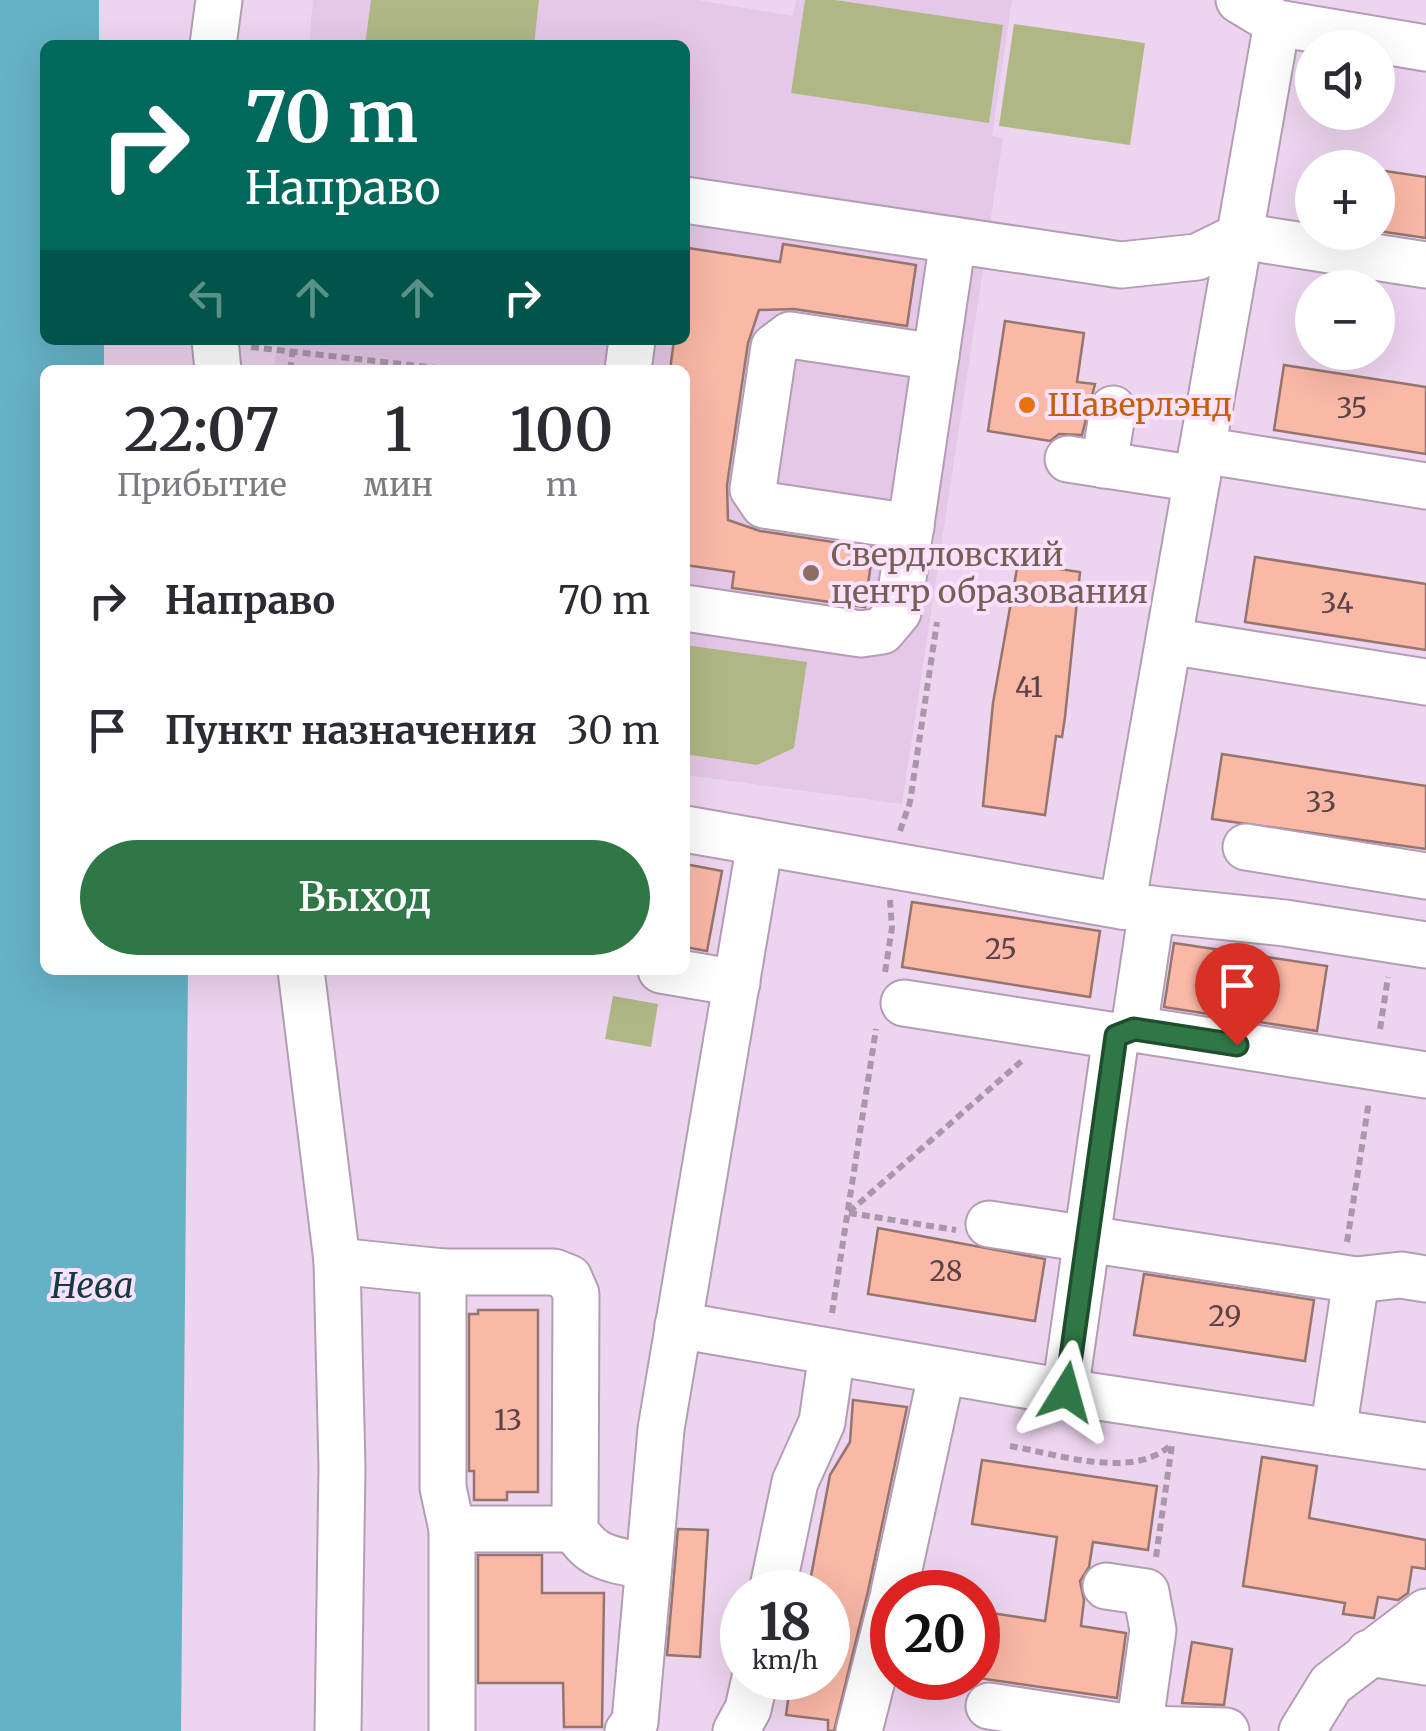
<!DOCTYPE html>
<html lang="ru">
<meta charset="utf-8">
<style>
:root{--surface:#fff;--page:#f2f2f3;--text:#2b2b33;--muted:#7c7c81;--accent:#2f7846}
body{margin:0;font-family:Merriweather,serif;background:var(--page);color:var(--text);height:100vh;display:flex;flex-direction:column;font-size:38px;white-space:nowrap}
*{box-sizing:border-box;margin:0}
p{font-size:32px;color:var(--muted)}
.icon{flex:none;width:55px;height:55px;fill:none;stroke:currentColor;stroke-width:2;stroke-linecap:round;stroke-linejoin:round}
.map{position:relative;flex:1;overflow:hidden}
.side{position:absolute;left:40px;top:365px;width:650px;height:610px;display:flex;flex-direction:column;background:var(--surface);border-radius:15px;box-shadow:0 10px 40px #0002}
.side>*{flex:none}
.guide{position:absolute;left:40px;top:40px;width:650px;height:305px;border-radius:15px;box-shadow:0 10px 40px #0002;background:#00695c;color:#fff;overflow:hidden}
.buttons{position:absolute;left:1295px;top:30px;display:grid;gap:20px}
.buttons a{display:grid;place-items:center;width:100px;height:100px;border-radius:50%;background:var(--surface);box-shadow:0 10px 40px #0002;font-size:50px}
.speed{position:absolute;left:720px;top:1570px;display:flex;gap:20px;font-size:50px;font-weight:700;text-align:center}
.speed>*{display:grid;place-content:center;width:130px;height:130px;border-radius:50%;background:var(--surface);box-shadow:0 10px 40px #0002;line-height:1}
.speed small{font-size:25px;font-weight:400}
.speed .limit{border:15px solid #d22;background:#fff;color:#111}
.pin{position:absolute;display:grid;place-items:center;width:85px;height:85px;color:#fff;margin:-102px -42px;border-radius:50% 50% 50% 0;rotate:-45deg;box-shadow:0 0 10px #0007}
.pin .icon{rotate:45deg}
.me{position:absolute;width:110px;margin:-55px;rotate:8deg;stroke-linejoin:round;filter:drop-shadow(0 0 8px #0008)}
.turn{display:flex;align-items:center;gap:35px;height:210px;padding:0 40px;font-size:45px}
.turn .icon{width:130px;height:130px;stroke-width:2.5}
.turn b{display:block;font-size:70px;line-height:85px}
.lanes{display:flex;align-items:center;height:95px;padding:0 40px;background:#0003;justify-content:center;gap:50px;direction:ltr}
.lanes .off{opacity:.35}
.eta{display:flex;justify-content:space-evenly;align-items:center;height:170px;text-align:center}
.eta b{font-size:60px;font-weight:600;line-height:70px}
.primary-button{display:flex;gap:20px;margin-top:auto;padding:20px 40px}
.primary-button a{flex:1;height:115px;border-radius:60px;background:var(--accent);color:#fff;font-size:40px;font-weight:600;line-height:115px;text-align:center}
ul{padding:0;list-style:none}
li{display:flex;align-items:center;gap:30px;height:130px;padding:0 40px}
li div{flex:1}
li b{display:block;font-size:38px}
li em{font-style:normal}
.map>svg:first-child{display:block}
</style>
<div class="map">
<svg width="1426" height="1731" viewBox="0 0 1426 1731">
<rect width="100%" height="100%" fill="#edd5ef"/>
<!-- built -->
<path fill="#e5c8e7" d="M313,0H697L793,16L796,0H1012L992,136L1003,138L902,804L685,775V370H274L277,340H685V45H309Z"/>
<!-- green -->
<g fill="#afb885">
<path d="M371,0H539L534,45H365Z"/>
<path d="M805,0H835L1003,25L989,123L791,93Z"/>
<path d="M1014,24L1145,43L1130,145L999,126Z"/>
<path d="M685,645L807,662L794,748L757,765L685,754Z"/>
<path d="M613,996L658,1004L651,1047L605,1039Z"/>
</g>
<!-- water -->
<path fill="#65b2c6" d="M0,0H99V45H45V340H104V370H45V970H188L181,1731H0Z"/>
<!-- building -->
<g fill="#fab8a7" stroke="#95756d" stroke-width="2.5">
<path d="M1378,170L1426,177V238L1378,231Z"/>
<path d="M783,244L916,265L907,326L794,309L759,310L748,343L727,485L728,520L760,531L873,548L865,607L732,588L734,572L685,565V370H670L674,340H685L688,248L780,262Z"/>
<path d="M1005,321L1084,333L1077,382L1095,384L1082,435L1059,434L1050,441L988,431Z"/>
<path d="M1284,365L1426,387V454L1274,430Z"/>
<path d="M1255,557L1426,584V650L1245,622Z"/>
<path d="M1018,563L1080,572L1065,717L1062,737L1056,736L1045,815L983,806L993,703Z"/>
<path d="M1222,754L1426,786V849L1212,819Z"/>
<path d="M685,864L722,871L707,951L685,947Z"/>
<path d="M912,902L1100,931L1090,997L902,967Z"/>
<path d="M1174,943L1327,966L1317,1031L1164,1007Z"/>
<path d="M878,1228L1045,1259L1035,1321L868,1294Z"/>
<path d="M1144,1274L1314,1300L1305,1361L1134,1335Z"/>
<path d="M478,1310H538V1492H507V1500H474V1471H469V1314H478Z"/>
<path d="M853,1400L907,1407L868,1591L834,1731H828V1720L786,1715L791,1678H828V1592H808L830,1475L850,1442Z"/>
<path d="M1262,1457L1317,1466L1309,1518L1426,1540V1569L1412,1567L1408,1593L1398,1600L1378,1597L1374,1618L1343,1614L1345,1603L1243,1586Z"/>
<path d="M982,1460L1157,1486L1148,1550L1093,1542L1089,1567L1080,1581L1084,1600L1081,1626L1126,1633L1117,1698L978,1678V1611L1045,1621L1057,1537L972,1524Z"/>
<path d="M678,1529L708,1530L700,1657L667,1655Z"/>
<path d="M478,1555H542V1593H604L602,1727H564L563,1683H478Z"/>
<path d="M1192,1642L1232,1649L1224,1705L1182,1703Z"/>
</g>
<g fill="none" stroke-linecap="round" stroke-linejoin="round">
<!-- minor casing -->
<g stroke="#b39db5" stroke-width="49">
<g id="minor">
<path d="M1239,0L1277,23L1426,48"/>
<path d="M213,45L219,0"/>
<path d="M685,200L1121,265L1197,257L1240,236L1426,265"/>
<path d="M215,340L218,370"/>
<path d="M628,370L632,340"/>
<path d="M1202,450L1426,486"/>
<path d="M1068,459L1197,479"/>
<path d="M1104,465L1113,409"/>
<path d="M911,527L764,505L753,489L774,347L790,335L936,357"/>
<path d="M685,608L861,634L882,631L898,612L953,240"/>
<path d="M1169,641L1426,682"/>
<path d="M685,829L1122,906L1285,923L1426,945"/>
<path d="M1246,847L1426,876"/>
<path d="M1122,906L1277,23"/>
<path d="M301,970L337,1261L342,1467L338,1731"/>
<path d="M661,970L737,983"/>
<path d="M904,1003L1116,1036"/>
<path d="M1134,1029L1426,1075"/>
<path d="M989,1224L1356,1280L1401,1275L1426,1279"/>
<path d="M337,1261L443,1272H554L569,1278L576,1294L575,1529C591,1559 614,1560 646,1566"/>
<path d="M443,1272V1488L452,1529V1731"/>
<path d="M678,1325L1065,1392L1116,1036L1134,1029L1152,909"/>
<path d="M1065,1392L1426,1446"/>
<path d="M1333,1432L1356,1280"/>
<path d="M452,1529H575"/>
<path d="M1106,1586L1146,1592L1153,1630L1139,1729"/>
<path d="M772,1592L795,1482L822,1422L832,1353"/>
<path d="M894,1592L942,1371"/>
<path d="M1369,1653L1426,1662"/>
<path d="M989,1706L1139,1729L1226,1731"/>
<path d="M628,1731L635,1722L661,1429L760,843"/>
<path d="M736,1731L748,1709L755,1678"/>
<path d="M859,1731L892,1601"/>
<path d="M1302,1731L1331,1684L1426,1612"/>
</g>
</g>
<!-- path -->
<g stroke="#aa97ab" stroke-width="6" stroke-dasharray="8 5" stroke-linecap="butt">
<path d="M251,347L455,370"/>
<path d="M290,370L293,349"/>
<path d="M900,831L910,802L937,622"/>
<path d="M885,972L892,928L890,900"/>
<path d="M1380,1029L1388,977"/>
<path d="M849,1212L1024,1059"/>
<path d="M849,1213L956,1230"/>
<path d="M1347,1242L1369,1101"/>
<path d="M832,1313L876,1029"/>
<path d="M1010,1446C1058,1454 1133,1481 1172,1444"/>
<path d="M1156,1557L1172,1445"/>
</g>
<!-- minor -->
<use href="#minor" stroke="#fff" stroke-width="45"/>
</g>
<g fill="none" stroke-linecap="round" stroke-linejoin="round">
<!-- route casing -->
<g stroke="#1f4e2e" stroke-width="25">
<path id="route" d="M1066,1392L1116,1036L1134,1029L1237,1045"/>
</g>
<!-- route -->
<use href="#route" stroke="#2f7846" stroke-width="18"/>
</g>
<!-- markers -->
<circle fill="#e8710a" stroke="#fae2fc" stroke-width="4" cx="1027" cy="405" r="10"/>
<circle fill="#8d6e63" stroke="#fae2fc" stroke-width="4" cx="811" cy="573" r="10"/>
<g text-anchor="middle" stroke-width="8" stroke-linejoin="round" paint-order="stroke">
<!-- number labels -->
<g font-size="28" fill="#5a4346">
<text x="1352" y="418">35</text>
<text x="1337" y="613">34</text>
<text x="1029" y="697">41</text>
<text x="1321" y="812">33</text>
<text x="1001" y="959">25</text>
<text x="946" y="1281">28</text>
<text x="1225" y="1326">29</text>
<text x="508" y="1430">13</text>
</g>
<!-- food labels -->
<g font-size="32" fill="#c56008" stroke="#fae2fc" text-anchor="start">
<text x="1047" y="416">Шаверлэнд</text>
</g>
<!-- education labels -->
<g font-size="32" fill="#785e54" stroke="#fae2fc" text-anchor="start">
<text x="831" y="566">Свердловский<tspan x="831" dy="37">центр образования</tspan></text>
</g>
<!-- water labels -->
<g font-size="35" font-style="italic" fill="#153a43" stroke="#fae2fc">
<text x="92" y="1298">Нева</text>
</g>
</g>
</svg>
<div class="buttons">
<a><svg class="icon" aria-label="sound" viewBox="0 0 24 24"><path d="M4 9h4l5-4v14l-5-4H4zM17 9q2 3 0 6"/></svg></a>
<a>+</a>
<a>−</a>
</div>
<div class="speed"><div>18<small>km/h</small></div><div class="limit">20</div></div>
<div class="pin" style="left:1237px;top:1045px;background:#d93025"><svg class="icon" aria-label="arrive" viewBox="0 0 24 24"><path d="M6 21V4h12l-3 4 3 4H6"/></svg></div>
<svg class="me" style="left:1066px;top:1392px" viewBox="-20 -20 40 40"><path d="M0-17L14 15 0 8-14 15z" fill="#2f7846" stroke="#fff" stroke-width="4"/></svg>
<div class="guide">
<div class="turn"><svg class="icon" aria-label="right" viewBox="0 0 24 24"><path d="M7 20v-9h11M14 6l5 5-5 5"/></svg><div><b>70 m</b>Направо</div></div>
<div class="lanes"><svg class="icon off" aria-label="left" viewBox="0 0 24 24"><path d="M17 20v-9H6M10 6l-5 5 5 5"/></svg><svg class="icon off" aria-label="ahead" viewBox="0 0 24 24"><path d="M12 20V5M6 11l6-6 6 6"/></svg><svg class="icon off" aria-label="ahead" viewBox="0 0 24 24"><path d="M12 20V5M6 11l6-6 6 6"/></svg><svg class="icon" aria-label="right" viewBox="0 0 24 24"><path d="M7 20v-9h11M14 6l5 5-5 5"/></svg></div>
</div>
<section class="side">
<div class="eta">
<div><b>22:07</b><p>Прибытие</p></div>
<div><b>1</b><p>мин</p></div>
<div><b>100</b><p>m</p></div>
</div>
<ul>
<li><svg class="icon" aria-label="right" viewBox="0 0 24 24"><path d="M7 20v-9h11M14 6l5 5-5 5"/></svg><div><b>Направо</b></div><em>70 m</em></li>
<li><svg class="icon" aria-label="arrive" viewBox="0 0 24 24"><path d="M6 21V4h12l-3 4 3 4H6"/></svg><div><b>Пункт назначения</b></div><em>30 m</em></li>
</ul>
<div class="primary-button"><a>Выход</a></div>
</section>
</div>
